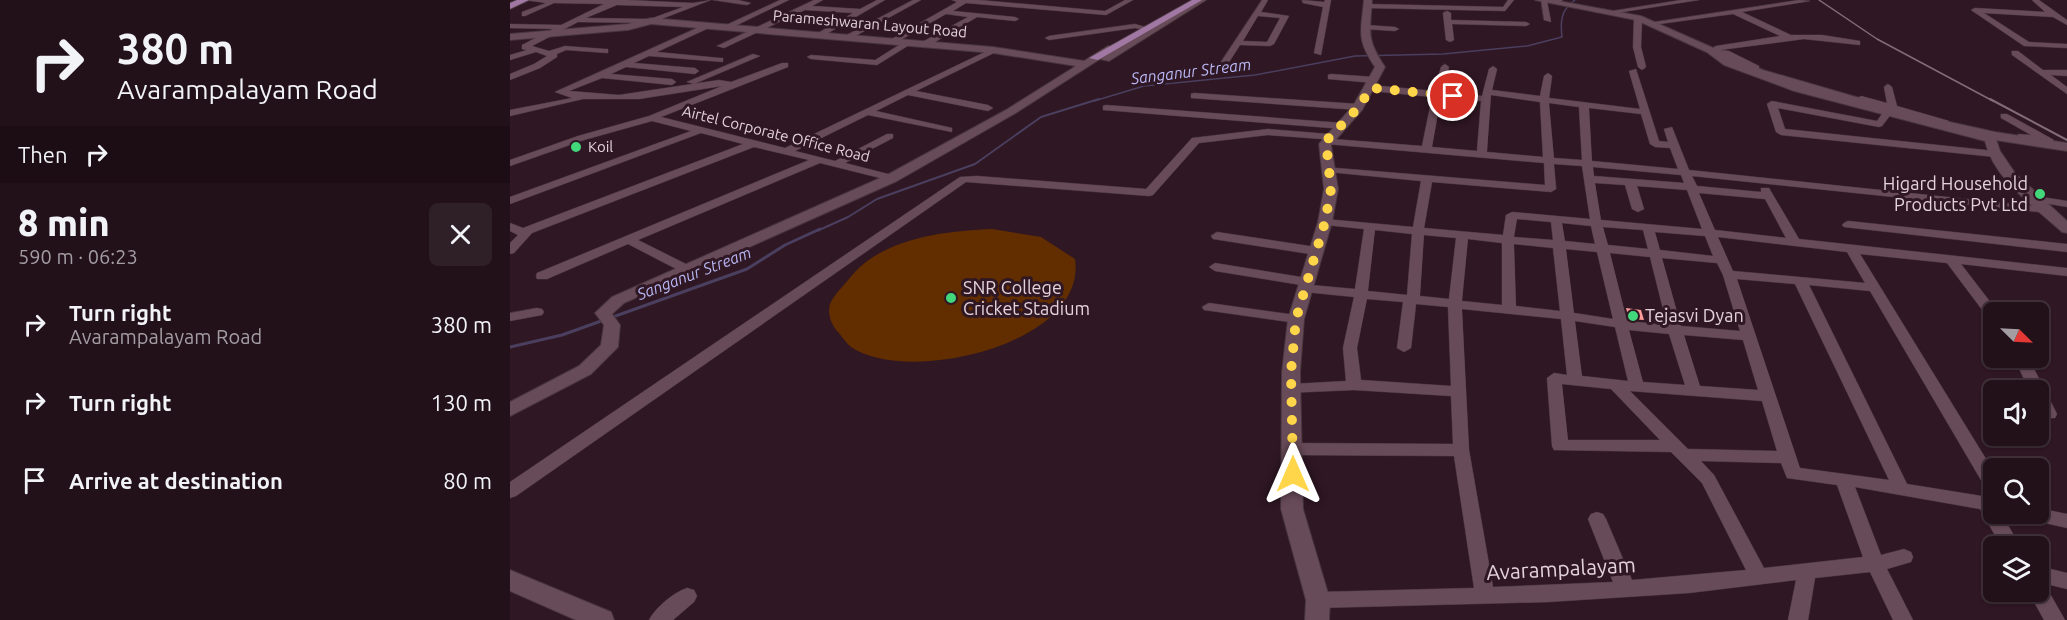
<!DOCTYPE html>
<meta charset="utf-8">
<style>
:root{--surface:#23111a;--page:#2f1f27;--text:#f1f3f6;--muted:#a39da2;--line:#403139}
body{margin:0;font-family:Ubuntu,sans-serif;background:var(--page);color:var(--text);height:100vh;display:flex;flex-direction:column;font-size:22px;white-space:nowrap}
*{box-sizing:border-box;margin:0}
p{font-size:20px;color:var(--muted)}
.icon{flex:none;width:33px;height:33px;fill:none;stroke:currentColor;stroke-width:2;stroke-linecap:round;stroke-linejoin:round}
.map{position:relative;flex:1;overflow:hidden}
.side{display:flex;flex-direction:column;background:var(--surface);width:510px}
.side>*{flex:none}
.banner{background:#23111a;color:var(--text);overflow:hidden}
.needle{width:39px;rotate:114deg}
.controls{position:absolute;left:1473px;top:302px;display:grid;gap:12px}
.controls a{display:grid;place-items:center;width:66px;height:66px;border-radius:9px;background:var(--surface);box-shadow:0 2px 4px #0004,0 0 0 2px var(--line);font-size:30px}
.pin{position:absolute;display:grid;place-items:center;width:51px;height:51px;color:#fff;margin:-26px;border:3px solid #fff;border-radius:50%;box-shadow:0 2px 6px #0007}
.me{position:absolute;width:66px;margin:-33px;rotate:0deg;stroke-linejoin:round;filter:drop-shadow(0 0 4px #0008)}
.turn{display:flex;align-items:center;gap:21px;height:126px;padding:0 18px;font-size:27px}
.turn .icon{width:78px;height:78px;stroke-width:2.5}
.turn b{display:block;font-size:42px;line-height:51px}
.then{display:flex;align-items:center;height:57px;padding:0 18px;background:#0003;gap:12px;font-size:22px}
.round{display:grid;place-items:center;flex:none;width:63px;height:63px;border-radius:9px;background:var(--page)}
.head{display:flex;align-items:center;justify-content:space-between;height:102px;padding:0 18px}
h1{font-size:36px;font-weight:800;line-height:45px}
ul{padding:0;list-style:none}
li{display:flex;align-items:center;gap:18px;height:78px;padding:0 18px}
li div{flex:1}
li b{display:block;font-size:22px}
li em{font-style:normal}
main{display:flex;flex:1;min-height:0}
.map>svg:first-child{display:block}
</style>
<main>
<section class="side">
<div class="banner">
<div class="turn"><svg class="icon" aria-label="right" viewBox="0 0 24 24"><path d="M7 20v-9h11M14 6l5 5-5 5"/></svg><div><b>380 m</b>Avarampalayam Road</div></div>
<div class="then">Then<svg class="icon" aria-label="right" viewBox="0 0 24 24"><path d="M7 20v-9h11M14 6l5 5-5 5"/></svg></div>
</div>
<div class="head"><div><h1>8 min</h1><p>590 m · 06:23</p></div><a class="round"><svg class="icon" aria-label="close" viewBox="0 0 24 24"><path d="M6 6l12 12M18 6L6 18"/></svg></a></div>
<ul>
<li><svg class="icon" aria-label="right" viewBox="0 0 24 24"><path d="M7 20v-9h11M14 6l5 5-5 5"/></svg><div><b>Turn right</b><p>Avarampalayam Road</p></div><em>380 m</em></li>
<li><svg class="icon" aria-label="right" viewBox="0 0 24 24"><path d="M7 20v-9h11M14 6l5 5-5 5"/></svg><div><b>Turn right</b></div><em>130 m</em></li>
<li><svg class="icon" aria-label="arrive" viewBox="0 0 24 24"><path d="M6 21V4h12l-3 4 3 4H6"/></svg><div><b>Arrive at destination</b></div><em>80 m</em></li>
</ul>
</section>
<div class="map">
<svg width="1557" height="620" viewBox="0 0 1557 620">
<rect width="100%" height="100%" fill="#2f1723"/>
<!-- green -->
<path fill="#622e00" d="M482,229L531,237L565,259C578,344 398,386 341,347C337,344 333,338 329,333C322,326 317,315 320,304C323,296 334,285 339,279C370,238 435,231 482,229Z"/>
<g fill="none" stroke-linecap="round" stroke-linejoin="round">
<!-- stream-far2 -->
<path stroke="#4a3f5f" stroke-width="1.5" d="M584,101L634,86L745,75L845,56L933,54L1017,46L1052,37C1050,21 1051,10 1065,0"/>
<!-- stream-far1 -->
<path stroke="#4a3f5f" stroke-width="2" d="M307,231L338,217L367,199L465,164L531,117L589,99"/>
<!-- stream -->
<g stroke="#4a3f5f" stroke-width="3">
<path d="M100,318L237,269L275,245L310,229"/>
<path d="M0,347L52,335L94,320"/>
</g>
</g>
<!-- building -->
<path fill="#fd9d99" d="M1116,308L1131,310L1134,320L1119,319Z"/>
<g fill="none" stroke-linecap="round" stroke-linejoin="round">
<!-- minor casing -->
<g stroke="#47353d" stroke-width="1">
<g id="minor">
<path d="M14,0H117L183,3L201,0L141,23L68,22L22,46L39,51L55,46L95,49H98V53L56,50L47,54V57L30,68L0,80V74L24,64L37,56L26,52L0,60V55L17,50L12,49V45L43,29L0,28V24L51,25L94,4L44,3L15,16H12V12L36,3ZM107,5L173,7L140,19L76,18Z"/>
<path d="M203,0H228L241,3L237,5Z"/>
<path d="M270,0H279L219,29L212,27Z"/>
<path d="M304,0H313L302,6L350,9L367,0H375L313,36L306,34L343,13L295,10L214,48L207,46Z"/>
<path d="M403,0H411L340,39L333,37Z"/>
<path d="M442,0H469L595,11L615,0H623L596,15L456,3L443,11L505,17L509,19L505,21L467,17L420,45H414V41L458,17L436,14L387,42L380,40L447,2Z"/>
<path d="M752,0H758L751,12L779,16L764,44L760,46L730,45L714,70H708L707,68ZM748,16L770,18L757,42L733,41Z"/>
<path d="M792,0L814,2L815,0H821L811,55L804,53L813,7L793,3Z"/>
<path d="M998,0H1004L995,11L857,8L853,6L857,4L993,7Z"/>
<path d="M1031,0L1037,1L1041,22L1034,20Z"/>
<path d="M1039,0H1053L1050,2Z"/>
<path d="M1171,0H1189L1100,14L1096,12Z"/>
<path d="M1289,0L1300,1L1232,12L1281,35H1312L1350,41V45L1294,39L1210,50L1219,51L1249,66V70L1246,71L1214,55L1197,51L1206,46L1270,36L1223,14L1142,25L1138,23Z"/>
<path d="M1522,0H1529L1557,20V25L1543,17L1474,13L1519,42L1557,44V48L1514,46L1461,10L1465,8L1535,12Z"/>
<path d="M937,11L941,13V20L1016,22L1020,24L1016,26L942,24L944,40L940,42L936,40L933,13Z"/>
<path d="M1128,16L1132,18L1131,47L1136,67L1132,70L1128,67L1123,47L1124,18Z"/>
<path d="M198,23L202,25L201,27L147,52L210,58H213V62L139,56L124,63L185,68L189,71L185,74L116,67L101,74L162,79L166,82L162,85L92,78L59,91L109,95L209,80L221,82L272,63H278V67L151,117L275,148L483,48L487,50L486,52L406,91L478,105L483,108L478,111L398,95L366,111L442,128V132L358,115L285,151L325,161L377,134H383V138L335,163L386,176V180L382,181L310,163L128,240L180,266L182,269L180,272H172L118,244L37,279H27L26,276L27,273L299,160L244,147L22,233L4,253L0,254V243L8,235L0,231V223L13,228L233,144L191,133L0,204V197L181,131L142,121L74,140L0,166V160L68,136L139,116L212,86L129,99H73L0,116V110L62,98L45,92Z"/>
<path d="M625,24L639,28L635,30L625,28L539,40L535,38L539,36Z"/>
<path d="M856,25L885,27L889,29L885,31L853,29L852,27Z"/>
<path d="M397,40L404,42L367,65L301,59L297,57L301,55L365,60Z"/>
<path d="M1502,51H1508L1533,70H1557V76L1541,75L1557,87V94L1502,55Z"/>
<path d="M243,54L250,56L184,84L177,82Z"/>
<path d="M935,64L939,67L932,92L972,96L979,69L983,66L987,69L982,90L1030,96L1034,76L1038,73L1042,76L1039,98L1130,109L1119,71L1126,69L1149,141L1158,142L1154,129L1162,127L1179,170L1542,208L1544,210L1538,213L1182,176L1187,186L1251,192V188H1259L1289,239L1557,268V276L1451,264L1488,312H1484V320L1479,319L1437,263L1350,254L1484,472V493L1478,492L1360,291L1299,285L1397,484L1484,498V513H1491L1510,546H1491L1470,509L1345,487L1371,555L1394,549L1401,552L1403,557L1401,562L1377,569L1403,620H1383L1360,572L1305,578L1298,620H1278L1286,580L1179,593L1038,602L808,608L801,606L798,600L801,594L808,592L964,588L944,456L783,455L777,453L775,449L777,445L783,443L943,444L941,396L844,390L776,393L773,389L776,385L781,384L836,381L833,348L844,297L795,292L788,288L791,285L705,271L699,267L705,263L797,278L803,282L801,285L845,289L854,229L815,225L809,222L815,219L903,227L911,181L818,172L814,171V167L1035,185L1034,163L816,144L812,143V139L758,135L689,143L643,195L639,196L456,182L6,496L0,498V482L450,177L467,176L636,189L682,138L758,129L819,134L822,135L823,139L912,146L922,97L861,91L857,88L861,85L924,91L931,67ZM981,95L1030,102L1033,157L977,152ZM931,97L971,101L967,151L922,147ZM1039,103L1069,107L1072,160L1044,158ZM1079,108L1131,114L1140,144L1145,147L1160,148L1168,169L1082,161ZM1044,164L1072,166L1080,219L1002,212L996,215L993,235L914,228L922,182L1041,192L1046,189ZM1083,167L1171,175L1174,183L1084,176ZM1085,183L1115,185L1122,209L1128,212L1134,209L1127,186L1177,190L1192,229L1091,220ZM1189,193L1255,199L1276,238L1205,230ZM1007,219L1041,222L1043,240L1004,237ZM1052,223L1081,226L1085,244L1055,241ZM1093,227L1133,230L1138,249L1098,245ZM865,230L902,234L897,295L858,291ZM1145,232L1195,236L1203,256L1150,250ZM914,235L946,238L939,299L910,296ZM1208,237L1337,252L1355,283L1223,271ZM958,239L992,243V305L952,301ZM1004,244L1043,248L1050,311L1006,306ZM1056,249L1087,252L1103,319L1064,313ZM1100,253L1140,257L1157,325L1117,321ZM1152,258L1207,263L1213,275L1230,331L1171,326ZM1227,279L1285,284L1379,480L1290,468ZM857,299L893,302L887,348L894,352L901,348L906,304L938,307L941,386L851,380L847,348ZM952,309L1051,319L1057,375L1044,373L1037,378L1042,446L1044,450L1161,452L1192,483L1236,570L1122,580L1096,519L1093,514L1087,512L1081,514L1078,519L1103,582L983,587L959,450ZM1065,321L1105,327L1118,381L1072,376ZM1119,330L1159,334L1175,385L1133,382ZM1174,335L1233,340L1248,390L1190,386ZM1052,384L1101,389L1150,440H1058ZM1120,391L1252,401L1267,451L1178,449ZM1191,461L1271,463L1277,478L1327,485L1353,557L1254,568L1204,475Z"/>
<path d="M821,74L864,77L868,80L864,83L818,79V75Z"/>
<path d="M1378,84L1382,87L1387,106L1439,121L1434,124L1346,99L1351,96L1377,103L1374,87Z"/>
<path d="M684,93L849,104L854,107L849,110L681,98V94Z"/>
<path d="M1262,101L1367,121L1374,111L1382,113L1372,126L1369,127L1268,108L1275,129L1485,151L1490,154L1485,157L1271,135L1266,132L1257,104Z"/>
<path d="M596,105L833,123L838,126L833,129L593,110V106Z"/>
<path d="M1491,114H1497L1544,140L1539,143L1508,138V134L1521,135L1491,118Z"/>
<path d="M1526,196L1557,201V207L1522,201V197Z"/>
<path d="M1338,221L1557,244V252L1334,227L1332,225L1334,223Z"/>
<path d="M707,232L806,247L812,251L806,255L703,239L701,236Z"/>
<path d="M699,303L786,315L793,319L786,323L694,310L692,307Z"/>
<path d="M27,308L32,309L34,312L32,315L0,321V313Z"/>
<path d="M1504,357H1518L1547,414L1545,418H1533L1528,409V390H1519Z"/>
<path d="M1528,508L1557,514V528L1513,518L1510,513H1528Z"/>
<path d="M1528,566L1557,573V589L1528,582Z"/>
<path d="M1528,583L1535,585L1555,620H1534L1518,591H1528Z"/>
<path d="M177,588L184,590L187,596L184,602L163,620H139C145,608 164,592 177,588Z"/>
</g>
</g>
<!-- tertiary casing -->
<g stroke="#47353d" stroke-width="2">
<g id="tertiary">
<path d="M686,0H696L599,61L590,59L504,114L387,181L114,303L102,314L110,325L108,347L81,374L0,416V402L69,366L91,345L94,325L85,313L102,297L377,175L496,110L566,66L483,53L141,24L118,30L0,40V34L118,24L141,18L483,47L574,61L598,46L606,48Z"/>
<path d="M854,0H862C860,32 856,39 875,67L852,110L821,145L828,189L822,222L794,319L790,372L793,509L820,600L819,620H795L796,600L771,509L772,372L778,319L808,222L814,189L809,144L843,106L865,67C846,39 851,32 854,0Z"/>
<path d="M1198,49H1204L1221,61L1291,87L1485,136L1490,151L1505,173L1557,221V233L1552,232C1524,206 1484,180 1475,141L1284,91L1214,65L1198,53Z"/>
<path d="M0,570L101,612L104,620H66L0,591Z"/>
</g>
</g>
<!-- secondary casing -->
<g stroke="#47353d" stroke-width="2">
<path id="secondary" d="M1025,0H1043L1131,16L1253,70L1408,115L1485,132L1557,143V151L1485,140L1401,120L1245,74L1126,20Z"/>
</g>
<!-- primary casing -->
<g stroke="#47353d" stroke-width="2">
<g id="primary">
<path d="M7,0H19L0,9V3Z"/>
<path d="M682,0H692L588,60L579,58Z"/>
</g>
</g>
<!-- minor -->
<use href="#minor" fill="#684b58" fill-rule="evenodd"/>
<!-- tertiary -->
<use href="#tertiary" fill="#684b58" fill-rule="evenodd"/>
<!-- secondary -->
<use href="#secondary" fill="#684b58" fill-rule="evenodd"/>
<!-- primary -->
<use href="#primary" fill="#a078a3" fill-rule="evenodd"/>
<!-- rail-far1 -->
<path stroke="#826d77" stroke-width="1.5" d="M1309,0L1367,39L1483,101"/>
<!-- rail -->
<path stroke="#826d77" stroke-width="2" d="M1480,99L1557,140"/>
</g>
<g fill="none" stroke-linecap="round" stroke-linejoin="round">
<!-- route -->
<path stroke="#ffd54a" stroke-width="10" stroke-dasharray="0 18" d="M783,474L781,372L786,319L815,222L821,189L816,141L848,108L861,88L943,96"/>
</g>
<!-- markers -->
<g fill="#42d77b" stroke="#2f1723" stroke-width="2">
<circle cx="66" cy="147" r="6"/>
<circle cx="1530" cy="194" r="6"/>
<circle cx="441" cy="298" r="6"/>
<circle cx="1123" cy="316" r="6"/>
</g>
<g text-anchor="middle" stroke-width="6" stroke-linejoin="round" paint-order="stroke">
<!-- far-street labels -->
<g font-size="15" fill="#e3d2d9" stroke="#2f1723">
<text transform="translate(360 24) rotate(5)" y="5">Parameshwaran Layout Road</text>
<text transform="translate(266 134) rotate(14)" y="5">Airtel Corporate Office Road</text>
</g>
<!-- far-poi labels -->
<g font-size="15" fill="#e3d2d9" stroke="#2f1723" text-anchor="start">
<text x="78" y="152">Koil</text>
</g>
<!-- far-water labels -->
<g font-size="16" font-style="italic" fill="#b9b7f5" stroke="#2f1723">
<text transform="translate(681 71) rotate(-7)" y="6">Sanganur Stream</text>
<text transform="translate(184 273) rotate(-21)" y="6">Sanganur Stream</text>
</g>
<!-- poi labels -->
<g font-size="18" fill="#e3d2d9" stroke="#2f1723" text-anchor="start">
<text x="1518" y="190" text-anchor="end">Higard Household<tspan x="1518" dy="21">Products Pvt Ltd</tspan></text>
<text x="453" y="294">SNR College<tspan x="453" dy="21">Cricket Stadium</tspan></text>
<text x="1135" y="322">Tejasvi Dyan</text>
</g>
<!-- near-street labels -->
<g font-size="21" fill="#e3d2d9" stroke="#2f1723">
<text transform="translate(1051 569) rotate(-3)" y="7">Avarampalayam</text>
</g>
</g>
</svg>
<div class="controls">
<a><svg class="needle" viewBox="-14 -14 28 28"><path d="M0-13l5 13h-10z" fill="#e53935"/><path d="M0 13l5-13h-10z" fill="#a39da2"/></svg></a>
<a><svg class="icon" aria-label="sound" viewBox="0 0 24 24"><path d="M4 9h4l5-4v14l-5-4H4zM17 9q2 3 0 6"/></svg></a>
<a><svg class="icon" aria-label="search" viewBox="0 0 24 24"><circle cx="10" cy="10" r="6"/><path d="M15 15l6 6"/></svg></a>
<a><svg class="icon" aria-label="layers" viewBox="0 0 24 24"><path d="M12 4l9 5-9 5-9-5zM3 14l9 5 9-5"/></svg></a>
</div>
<div class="pin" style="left:943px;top:96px;background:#d93025"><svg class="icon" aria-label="arrive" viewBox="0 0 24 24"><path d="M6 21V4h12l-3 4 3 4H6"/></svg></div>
<svg class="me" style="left:783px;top:474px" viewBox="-20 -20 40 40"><path d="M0-17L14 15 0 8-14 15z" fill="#ffd54a" stroke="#fff" stroke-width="4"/></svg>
</div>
</main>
